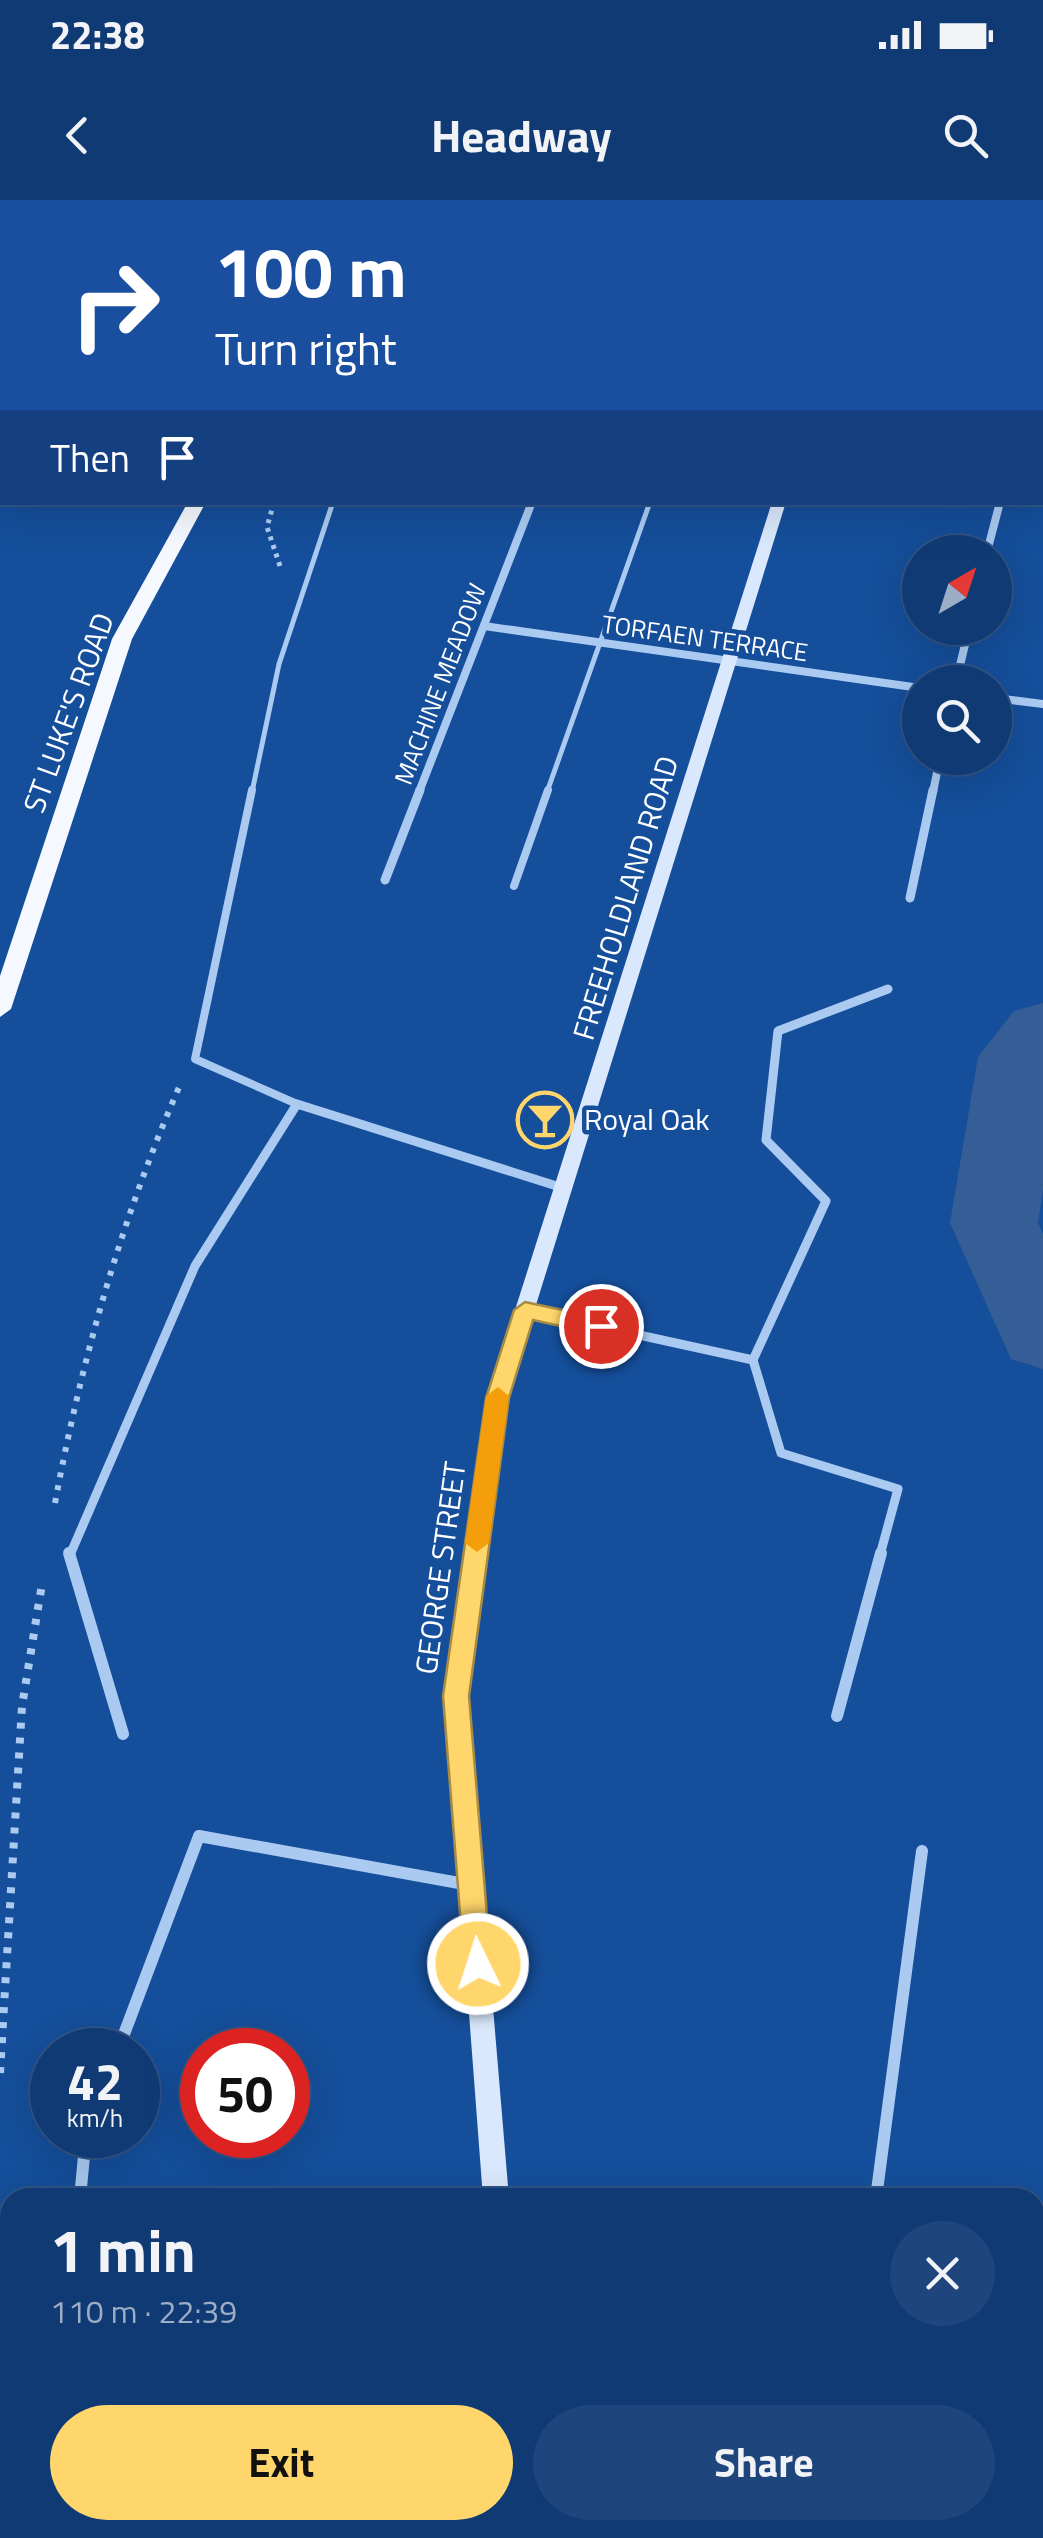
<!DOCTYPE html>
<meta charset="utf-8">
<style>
:root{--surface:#103a74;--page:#1e457c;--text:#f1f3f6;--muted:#9cadc5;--line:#305486;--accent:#ffd66b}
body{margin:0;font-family:"Titillium Web",sans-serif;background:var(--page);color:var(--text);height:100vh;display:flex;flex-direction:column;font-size:38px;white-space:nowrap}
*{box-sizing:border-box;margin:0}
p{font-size:32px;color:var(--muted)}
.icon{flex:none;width:55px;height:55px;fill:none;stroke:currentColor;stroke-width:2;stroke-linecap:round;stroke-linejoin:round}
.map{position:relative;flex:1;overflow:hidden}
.side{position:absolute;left:0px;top:1988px;width:1045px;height:352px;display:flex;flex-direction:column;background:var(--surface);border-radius:30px 30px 0 0;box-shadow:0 10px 40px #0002,0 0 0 2px var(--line)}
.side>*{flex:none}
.hud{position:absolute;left:0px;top:0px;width:1045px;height:305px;box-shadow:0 10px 40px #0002,0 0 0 2px var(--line);background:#1a4fa0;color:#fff;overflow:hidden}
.needle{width:65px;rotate:39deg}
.controls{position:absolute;left:902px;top:335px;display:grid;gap:20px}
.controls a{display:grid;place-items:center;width:110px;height:110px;border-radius:50%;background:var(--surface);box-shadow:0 10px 40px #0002,0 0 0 2px var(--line);font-size:50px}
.speed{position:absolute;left:30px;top:1828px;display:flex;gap:20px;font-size:50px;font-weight:700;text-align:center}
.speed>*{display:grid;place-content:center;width:130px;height:130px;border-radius:50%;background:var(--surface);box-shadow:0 10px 40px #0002,0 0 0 2px var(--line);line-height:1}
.speed small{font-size:25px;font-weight:400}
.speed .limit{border:15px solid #d22;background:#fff;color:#111}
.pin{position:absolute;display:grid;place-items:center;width:85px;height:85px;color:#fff;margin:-42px;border:5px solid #fff;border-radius:50%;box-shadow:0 2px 10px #0007}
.me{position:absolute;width:110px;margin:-55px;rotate:356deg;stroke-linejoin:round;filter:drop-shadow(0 0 8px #0008)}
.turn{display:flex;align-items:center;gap:35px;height:210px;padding:0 50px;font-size:45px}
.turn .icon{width:130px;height:130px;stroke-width:2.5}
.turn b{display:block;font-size:70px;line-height:85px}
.then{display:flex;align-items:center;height:95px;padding:0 50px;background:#0003;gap:20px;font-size:38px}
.round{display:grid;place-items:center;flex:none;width:105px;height:105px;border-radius:52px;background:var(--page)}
.headline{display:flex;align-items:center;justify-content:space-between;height:170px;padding:0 50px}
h1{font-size:60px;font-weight:700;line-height:75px}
.action{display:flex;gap:20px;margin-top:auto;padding:20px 50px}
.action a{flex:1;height:115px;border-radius:60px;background:var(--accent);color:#111;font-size:40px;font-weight:700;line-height:115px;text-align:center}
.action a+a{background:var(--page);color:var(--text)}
.status{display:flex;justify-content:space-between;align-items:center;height:70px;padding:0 50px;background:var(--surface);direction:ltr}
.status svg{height:28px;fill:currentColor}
header{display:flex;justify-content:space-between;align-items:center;height:130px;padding:0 50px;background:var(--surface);font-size:45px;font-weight:700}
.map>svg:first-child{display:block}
</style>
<div class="status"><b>22:38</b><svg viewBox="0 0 49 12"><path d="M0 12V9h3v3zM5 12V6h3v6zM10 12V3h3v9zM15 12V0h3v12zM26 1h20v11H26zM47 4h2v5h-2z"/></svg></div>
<header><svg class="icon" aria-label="back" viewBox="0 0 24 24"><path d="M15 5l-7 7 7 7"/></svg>Headway<svg class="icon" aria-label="search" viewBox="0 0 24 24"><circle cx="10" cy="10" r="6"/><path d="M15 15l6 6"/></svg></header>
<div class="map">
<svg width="1043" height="2338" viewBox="0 0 1043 2338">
<rect width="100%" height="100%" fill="#154e9a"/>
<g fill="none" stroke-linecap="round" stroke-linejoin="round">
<!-- river -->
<g fill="#365e96" fill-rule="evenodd">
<path d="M461,0H520L521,2H462Z"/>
<rect x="1042" y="216" width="1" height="40"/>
<path d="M1043,803V989L1038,1023L1043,1034V1169L1011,1159L950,1023L978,857L1014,811Z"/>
</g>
<!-- path-far2 -->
<path stroke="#aacaf2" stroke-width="5" stroke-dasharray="4 5" stroke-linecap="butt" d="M274,302L267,327L281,369"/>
<!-- path-far1 -->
<path stroke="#aacaf2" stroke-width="6" stroke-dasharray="5 8" stroke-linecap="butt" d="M55,1303C82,1158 121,1020 180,885"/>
<!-- path -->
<path stroke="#aacaf2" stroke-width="8" stroke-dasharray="6 9" stroke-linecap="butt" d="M0,1873L22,1506L42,1384"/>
<!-- lane-far1 -->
<g stroke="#aacaf2" stroke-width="5">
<path d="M252,592L279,464L333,302"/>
<path d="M547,592L650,302"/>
</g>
<!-- lane -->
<g stroke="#aacaf2" stroke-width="8">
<path d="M252,590L195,859L297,904"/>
<path d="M514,686L548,590"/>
</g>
<!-- street-far2 -->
<g stroke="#aacaf2" stroke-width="8">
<path d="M987,352L1000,302"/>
<path d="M484,426L920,488"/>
<path d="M956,482L969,428"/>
<path d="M995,498L1043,504"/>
<path d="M419,592L532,302"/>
<path d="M933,592L940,558"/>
</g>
<!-- street-far1 -->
<g stroke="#aacaf2" stroke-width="9">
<path d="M385,680L420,590"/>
<path d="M910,698L933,590"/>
<path d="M525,1110L753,1160L826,1001L766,940L778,831L888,789"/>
<path d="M753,1160L781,1253L898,1289L880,1355"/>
<path d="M70,1355L195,1066L297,904L563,988"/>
</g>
<!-- street -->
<g stroke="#aacaf2" stroke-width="12">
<path d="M69,1353L123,1534"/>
<path d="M837,1516L881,1353"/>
<path d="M118,1850L199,1636L470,1685"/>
<path d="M80,1998L86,1935"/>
<path d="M876,1998L922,1651"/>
<path d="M605,2330L627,2338"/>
<path d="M77,2338L78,2330"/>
<path d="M831,2338L832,2330"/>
</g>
<!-- secondary -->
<g fill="#d9e8fc" fill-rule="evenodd">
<path d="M772,302H786L507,1198L467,1497L509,1998H483L445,1497L487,1198Z"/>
<path d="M506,2330H534L533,2338H505Z"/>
</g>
<!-- primary -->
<g fill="#f5f9ff" fill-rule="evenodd">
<rect x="278" y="0" width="16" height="2"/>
<path d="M188,302H206L132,439L11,809L0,817V776L112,439Z"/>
</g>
</g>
<!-- route -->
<path fill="#ffd66b" stroke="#a68b46" stroke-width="2.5" d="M525,1102L601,1118L612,1126L601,1135L533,1120L509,1198L469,1496L491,1764L487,1772L478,1776L468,1772L464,1764L443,1496L486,1198L514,1110Z"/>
<!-- slow -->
<path fill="#f59e0b" d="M498,1187L509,1196L489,1343L477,1352L465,1343L486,1196Z"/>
<!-- icons -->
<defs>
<g id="bar-ring" transform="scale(2.875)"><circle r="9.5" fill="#154e9a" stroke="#ffd66b" stroke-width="1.5"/><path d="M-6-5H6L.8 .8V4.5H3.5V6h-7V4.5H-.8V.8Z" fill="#ffd66b"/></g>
</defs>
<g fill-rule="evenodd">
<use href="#bar-ring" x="545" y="920"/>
</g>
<g text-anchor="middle" stroke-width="9" stroke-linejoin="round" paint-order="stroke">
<!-- far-street labels -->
<g font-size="25" fill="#fff" stroke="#154e9a">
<text transform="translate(705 438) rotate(8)" y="9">TORFAEN TERRACE</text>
<text transform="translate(440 484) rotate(-69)" y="9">MACHINE MEADOW</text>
</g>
<!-- street labels -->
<g font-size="30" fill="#fff" stroke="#154e9a">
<text transform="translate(69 513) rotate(-70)" y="10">ST LUKE'S ROAD</text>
<text transform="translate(626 698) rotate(-73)" y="10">FREEHOLDLAND ROAD</text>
<text transform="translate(441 1368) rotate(-82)" y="10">GEORGE STREET</text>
</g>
<!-- poi labels -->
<g font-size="30" fill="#fff" stroke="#154e9a" text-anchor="start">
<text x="584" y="930">Royal Oak</text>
</g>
</g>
</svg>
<div class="controls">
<a><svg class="needle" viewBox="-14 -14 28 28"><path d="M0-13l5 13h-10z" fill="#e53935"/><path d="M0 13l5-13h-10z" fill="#9cadc5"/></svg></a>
<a><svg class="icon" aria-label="search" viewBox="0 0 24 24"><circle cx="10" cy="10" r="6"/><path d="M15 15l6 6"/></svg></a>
</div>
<div class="speed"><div>42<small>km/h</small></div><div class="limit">50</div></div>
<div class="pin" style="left:601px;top:1126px;background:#d93025"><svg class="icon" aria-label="arrive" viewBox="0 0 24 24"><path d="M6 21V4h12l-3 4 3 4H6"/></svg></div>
<svg class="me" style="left:478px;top:1764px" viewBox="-20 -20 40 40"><circle r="17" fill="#ffd66b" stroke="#fff" stroke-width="3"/><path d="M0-11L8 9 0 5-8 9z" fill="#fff"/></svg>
<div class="hud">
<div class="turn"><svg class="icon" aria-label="right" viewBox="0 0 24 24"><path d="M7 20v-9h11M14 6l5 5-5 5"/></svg><div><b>100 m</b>Turn right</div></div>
<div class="then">Then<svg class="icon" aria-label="arrive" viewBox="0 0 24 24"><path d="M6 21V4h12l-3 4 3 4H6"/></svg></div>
</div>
<section class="side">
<div class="headline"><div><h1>1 min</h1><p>110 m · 22:39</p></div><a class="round"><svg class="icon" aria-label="close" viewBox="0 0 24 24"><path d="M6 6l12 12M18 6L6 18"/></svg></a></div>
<div class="action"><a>Exit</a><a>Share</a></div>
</section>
</div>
